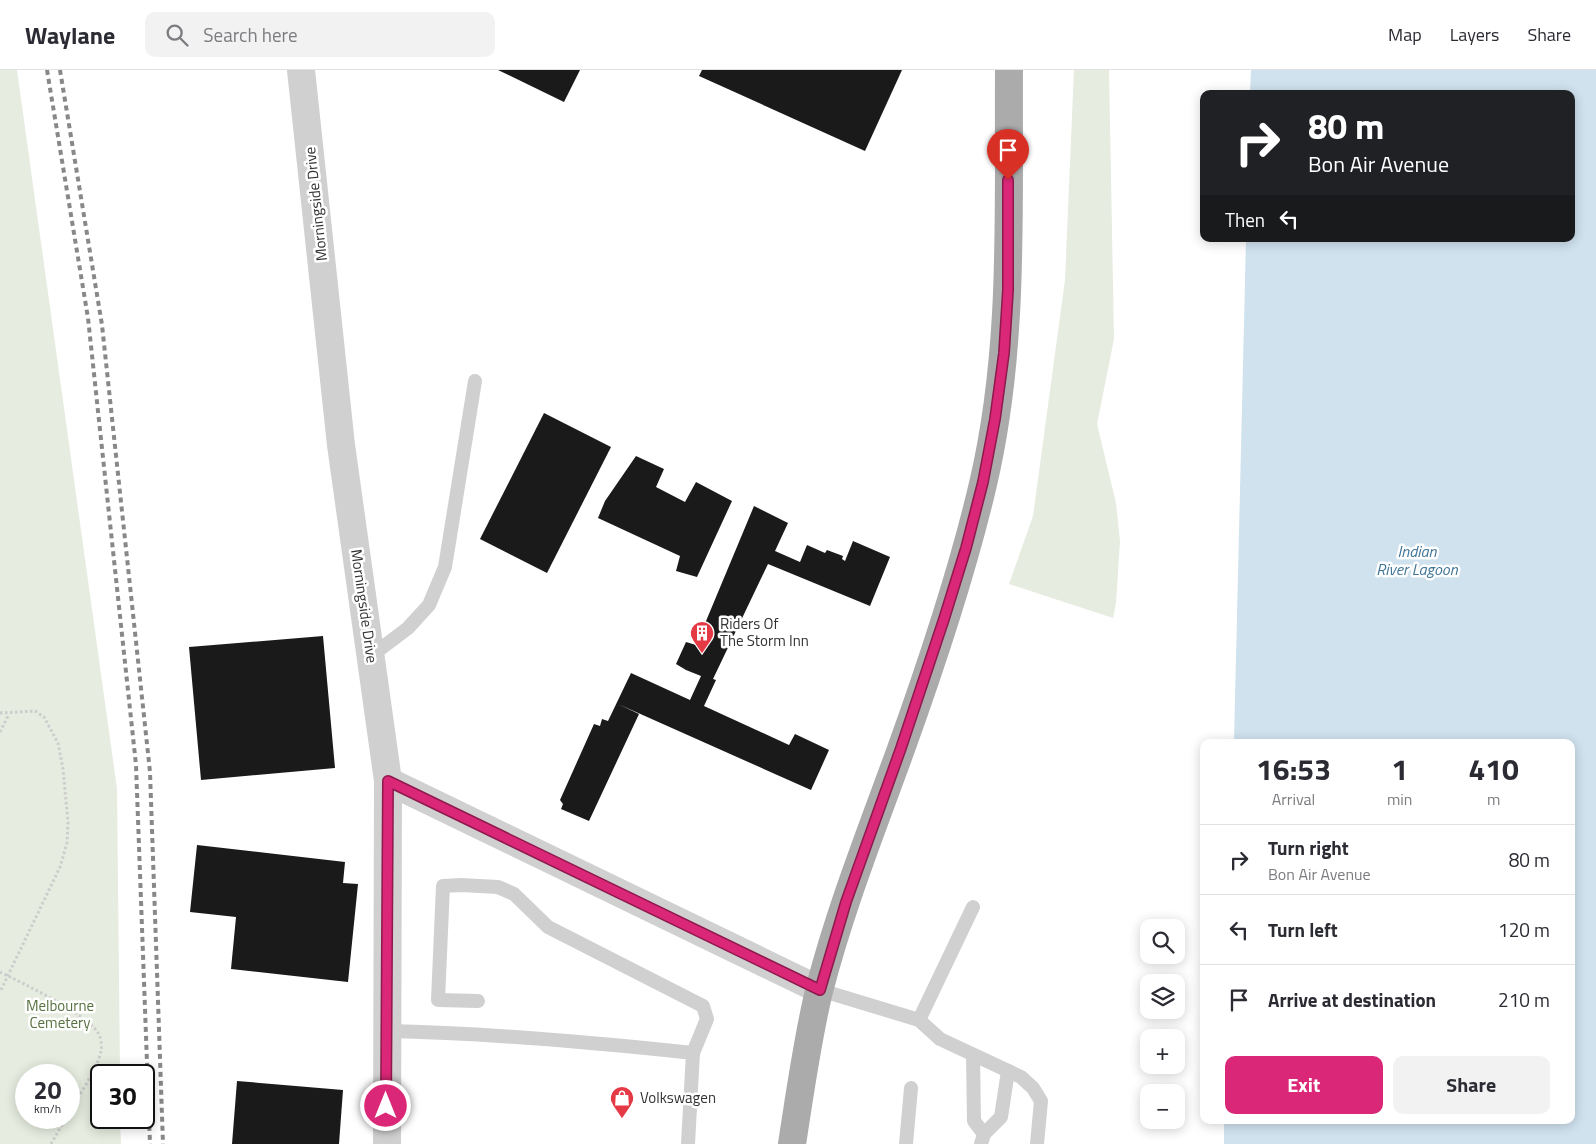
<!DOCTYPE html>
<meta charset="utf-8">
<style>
:root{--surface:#fff;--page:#f2f2f3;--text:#2b2b33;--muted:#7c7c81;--line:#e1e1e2;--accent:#db2777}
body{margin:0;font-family:"Titillium Web",sans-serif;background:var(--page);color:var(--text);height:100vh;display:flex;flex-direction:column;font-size:19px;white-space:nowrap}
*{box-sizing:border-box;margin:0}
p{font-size:16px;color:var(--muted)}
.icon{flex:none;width:28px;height:28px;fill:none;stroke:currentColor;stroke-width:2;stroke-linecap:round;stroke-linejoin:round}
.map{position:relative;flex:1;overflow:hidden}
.sheet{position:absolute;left:1200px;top:669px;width:375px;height:385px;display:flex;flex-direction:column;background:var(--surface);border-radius:10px;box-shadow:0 2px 12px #0003}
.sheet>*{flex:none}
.hud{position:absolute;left:1200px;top:20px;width:375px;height:152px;border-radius:10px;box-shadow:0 2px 12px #0003;background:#202124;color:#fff;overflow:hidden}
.controls{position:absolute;left:1140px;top:849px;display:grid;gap:10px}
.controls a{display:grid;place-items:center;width:45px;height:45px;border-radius:10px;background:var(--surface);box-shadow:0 2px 12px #0003;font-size:25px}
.speed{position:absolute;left:15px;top:994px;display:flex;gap:10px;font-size:25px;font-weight:700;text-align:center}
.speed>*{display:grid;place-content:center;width:65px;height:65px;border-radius:50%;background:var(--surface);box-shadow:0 2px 12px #0003;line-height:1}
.speed small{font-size:12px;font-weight:400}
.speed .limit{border:2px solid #111;border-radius:8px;background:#fff;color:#111}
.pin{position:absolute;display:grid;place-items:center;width:42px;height:42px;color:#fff;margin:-51px -21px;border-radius:50% 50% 50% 0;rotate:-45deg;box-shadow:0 0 5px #0007}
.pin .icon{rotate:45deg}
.me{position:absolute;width:55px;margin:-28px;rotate:0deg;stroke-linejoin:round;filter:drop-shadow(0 0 4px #0008)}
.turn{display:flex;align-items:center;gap:18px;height:105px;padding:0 25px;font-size:22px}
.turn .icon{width:65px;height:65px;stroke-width:2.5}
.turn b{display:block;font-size:35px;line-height:42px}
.then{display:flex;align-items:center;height:48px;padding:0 25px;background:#0003;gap:10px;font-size:19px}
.eta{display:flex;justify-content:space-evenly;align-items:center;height:85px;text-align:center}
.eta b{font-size:30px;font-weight:700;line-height:35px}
.primary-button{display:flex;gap:10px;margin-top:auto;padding:10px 25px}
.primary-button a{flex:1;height:58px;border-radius:10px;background:var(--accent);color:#fff;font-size:20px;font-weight:700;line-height:58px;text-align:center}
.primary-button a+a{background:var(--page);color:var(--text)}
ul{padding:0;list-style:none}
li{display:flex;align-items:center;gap:15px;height:70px;padding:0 25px;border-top:1px solid var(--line)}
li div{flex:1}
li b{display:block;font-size:19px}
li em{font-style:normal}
header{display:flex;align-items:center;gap:30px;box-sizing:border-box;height:70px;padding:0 25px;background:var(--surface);border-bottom:1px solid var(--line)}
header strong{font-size:24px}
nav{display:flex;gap:28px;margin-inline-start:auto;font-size:18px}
.search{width:350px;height:45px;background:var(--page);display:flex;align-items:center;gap:12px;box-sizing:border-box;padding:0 18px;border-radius:10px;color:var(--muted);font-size:19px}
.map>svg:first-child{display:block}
</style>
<header>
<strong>Waylane</strong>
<div class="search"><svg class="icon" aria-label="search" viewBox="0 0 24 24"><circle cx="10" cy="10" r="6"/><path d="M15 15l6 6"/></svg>Search here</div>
<nav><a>Map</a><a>Layers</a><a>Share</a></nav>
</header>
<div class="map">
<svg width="1596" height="1074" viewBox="0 0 1596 1074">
<rect width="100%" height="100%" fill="#fff"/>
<!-- green -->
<g fill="#e6ecdf" fill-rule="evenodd">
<path d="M0,0H17L117,719L120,1005H101V1048H120L121,1074H0ZM26,1005H69V1048H26Z"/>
<path d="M1074,0H1109L1114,269L1097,354L1116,433L1120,471L1116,533L1113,548L1009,514L1033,446L1065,210Z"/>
</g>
<!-- water -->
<path fill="#cfe2ee" d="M1251,0H1596V1074H1224V1050H1571V672H1234L1246,169H1571V24H1250Z"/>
<!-- building -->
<g fill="#1a1a1a">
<path d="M498,0H580L564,32Z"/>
<path d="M702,0H902L865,81L699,6Z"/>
<path d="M544,343L611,377L547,503L480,469Z"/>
<path d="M636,386L664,399L656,417L685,432L696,412L732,431L697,507L676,501L680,486L598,448L605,431Z"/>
<path d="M754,436L788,453L775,481L800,492L807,475L825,483L827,480L843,486L842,489L845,491L853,471L890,487L870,536L768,494L713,609L716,610L704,636L789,675L795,664L829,680L811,720L618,634L639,644L589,751L561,739L563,734L560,730L594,654L600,656L602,649L608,651L631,603L690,630L701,606L686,600L676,594L686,572L696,575Z"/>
<path d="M323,566L335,698L201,710L189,577Z"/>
<path d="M197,775L345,792L343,813L358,814L348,912L231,899L236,847L190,842Z"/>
<path d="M237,1011L343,1020L339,1074H232Z"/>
</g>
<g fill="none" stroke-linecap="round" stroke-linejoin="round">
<!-- path -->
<g stroke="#cdcdcd" stroke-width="3" stroke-dasharray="2.5 2.5" stroke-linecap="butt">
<path d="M0,643L35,641L44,647L58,673L63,699L68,752L67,773L60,797L0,922"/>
<path d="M0,662L9,644"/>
<path d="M0,902C22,913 86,943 98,963C101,967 102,976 101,981C98,998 78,1027 69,1043"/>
<path d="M51,1074L66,1048"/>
</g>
<!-- service -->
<g stroke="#d0d0d0" stroke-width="14">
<path d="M371,586L408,558L429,535L445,497L475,311"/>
<path d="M820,920L919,950L940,969L1021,1007L1033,1018L1041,1031L1037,1074"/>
<path d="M478,931L438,930L443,816L461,815L498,817L514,824L548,857L703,936L707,949L693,983"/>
<path d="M919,950L973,837"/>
<path d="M386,961C488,963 591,972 693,983L688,1074"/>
<path d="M973,985L974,1051L984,1064"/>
<path d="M906,1074L911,1018"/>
<path d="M981,1074L984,1064L1001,1047L1008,1001"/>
</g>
<!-- minor -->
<g stroke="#d0d0d0" stroke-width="28">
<path d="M301,0L341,375L388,711L387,1074"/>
<path d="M388,711L820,920"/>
</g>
<!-- primary -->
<path stroke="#ababab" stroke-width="28" d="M792,1074C800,1023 807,971 819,921C840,839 872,759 901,679C932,593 962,504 983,414C1015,278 1008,138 1009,0"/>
<!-- rail -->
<g stroke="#888" stroke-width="4" stroke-dasharray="5 4" stroke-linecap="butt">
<path d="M47,0L88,248L136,695L150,1074"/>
<path d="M60,0L102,255L150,702L163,1074"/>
</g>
</g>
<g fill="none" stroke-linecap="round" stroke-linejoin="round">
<!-- route casing -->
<g stroke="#8e194d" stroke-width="12">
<path id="route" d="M386,1036L388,711L820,920L846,832L901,678L944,549L966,478L983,412L995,349L1004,283L1008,220V110"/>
</g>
<!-- route -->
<use href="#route" stroke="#db2777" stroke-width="9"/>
</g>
<!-- icons -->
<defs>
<g id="building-pin" transform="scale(1.25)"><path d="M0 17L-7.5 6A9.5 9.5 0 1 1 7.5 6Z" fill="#e63946" stroke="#fff"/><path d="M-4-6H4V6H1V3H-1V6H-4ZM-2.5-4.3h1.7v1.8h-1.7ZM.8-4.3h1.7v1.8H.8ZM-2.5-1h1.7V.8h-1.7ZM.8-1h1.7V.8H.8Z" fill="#fff"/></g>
<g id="shop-pin" transform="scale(1.25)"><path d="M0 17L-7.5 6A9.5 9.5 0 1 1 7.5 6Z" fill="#e63946" stroke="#fff"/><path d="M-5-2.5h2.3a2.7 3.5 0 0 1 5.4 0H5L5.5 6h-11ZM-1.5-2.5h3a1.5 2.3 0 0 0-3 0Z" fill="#fff"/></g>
</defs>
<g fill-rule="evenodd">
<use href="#building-pin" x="702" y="563"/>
<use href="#shop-pin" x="622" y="1028"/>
</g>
<g text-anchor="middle" stroke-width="5" stroke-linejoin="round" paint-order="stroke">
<!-- street labels -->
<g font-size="15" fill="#333" stroke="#fff">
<text transform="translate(316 134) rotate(-96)" y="5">Morningside Drive</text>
<text transform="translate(364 536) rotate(82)" y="5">Morningside Drive</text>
</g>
<!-- poi labels -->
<g font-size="15" fill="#333" stroke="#fff" text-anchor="start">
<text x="720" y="559">Riders Of<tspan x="720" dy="17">The Storm Inn</tspan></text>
<text x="640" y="1033">Volkswagen</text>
</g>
<!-- park labels -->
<g font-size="15" fill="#56703f" stroke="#fff">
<text x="60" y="941">Melbourne<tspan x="60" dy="17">Cemetery</tspan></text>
</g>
<!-- water labels -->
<g font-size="16" font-style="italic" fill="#3f7597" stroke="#fff">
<text x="1417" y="487">Indian<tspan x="1417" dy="18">River Lagoon</tspan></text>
</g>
</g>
</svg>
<div class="controls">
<a><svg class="icon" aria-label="search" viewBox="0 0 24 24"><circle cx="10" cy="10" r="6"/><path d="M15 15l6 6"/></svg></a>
<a><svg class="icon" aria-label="layers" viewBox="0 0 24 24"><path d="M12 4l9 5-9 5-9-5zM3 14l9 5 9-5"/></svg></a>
<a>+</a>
<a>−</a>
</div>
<div class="speed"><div>20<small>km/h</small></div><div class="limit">30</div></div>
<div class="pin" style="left:1008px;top:110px;background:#d93025"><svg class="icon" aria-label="arrive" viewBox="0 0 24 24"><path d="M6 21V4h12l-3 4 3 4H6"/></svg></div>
<svg class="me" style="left:386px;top:1036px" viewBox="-20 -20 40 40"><circle r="17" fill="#db2777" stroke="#fff" stroke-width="3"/><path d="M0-11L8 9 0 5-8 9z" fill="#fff"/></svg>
<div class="hud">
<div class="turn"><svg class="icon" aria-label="right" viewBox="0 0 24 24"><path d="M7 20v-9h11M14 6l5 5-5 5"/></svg><div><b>80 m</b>Bon Air Avenue</div></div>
<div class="then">Then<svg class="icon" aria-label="left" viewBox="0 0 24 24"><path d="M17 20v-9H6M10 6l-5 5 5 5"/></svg></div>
</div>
<section class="sheet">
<div class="eta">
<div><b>16:53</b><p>Arrival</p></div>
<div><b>1</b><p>min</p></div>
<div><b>410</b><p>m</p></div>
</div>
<ul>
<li><svg class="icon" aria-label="right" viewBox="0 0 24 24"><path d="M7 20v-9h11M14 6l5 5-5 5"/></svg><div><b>Turn right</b><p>Bon Air Avenue</p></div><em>80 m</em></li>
<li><svg class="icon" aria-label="left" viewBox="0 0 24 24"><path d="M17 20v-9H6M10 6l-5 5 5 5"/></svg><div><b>Turn left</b></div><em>120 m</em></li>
<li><svg class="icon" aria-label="arrive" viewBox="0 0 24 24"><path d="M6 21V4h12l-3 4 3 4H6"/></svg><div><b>Arrive at destination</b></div><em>210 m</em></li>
</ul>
<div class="primary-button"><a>Exit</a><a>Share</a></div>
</section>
</div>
